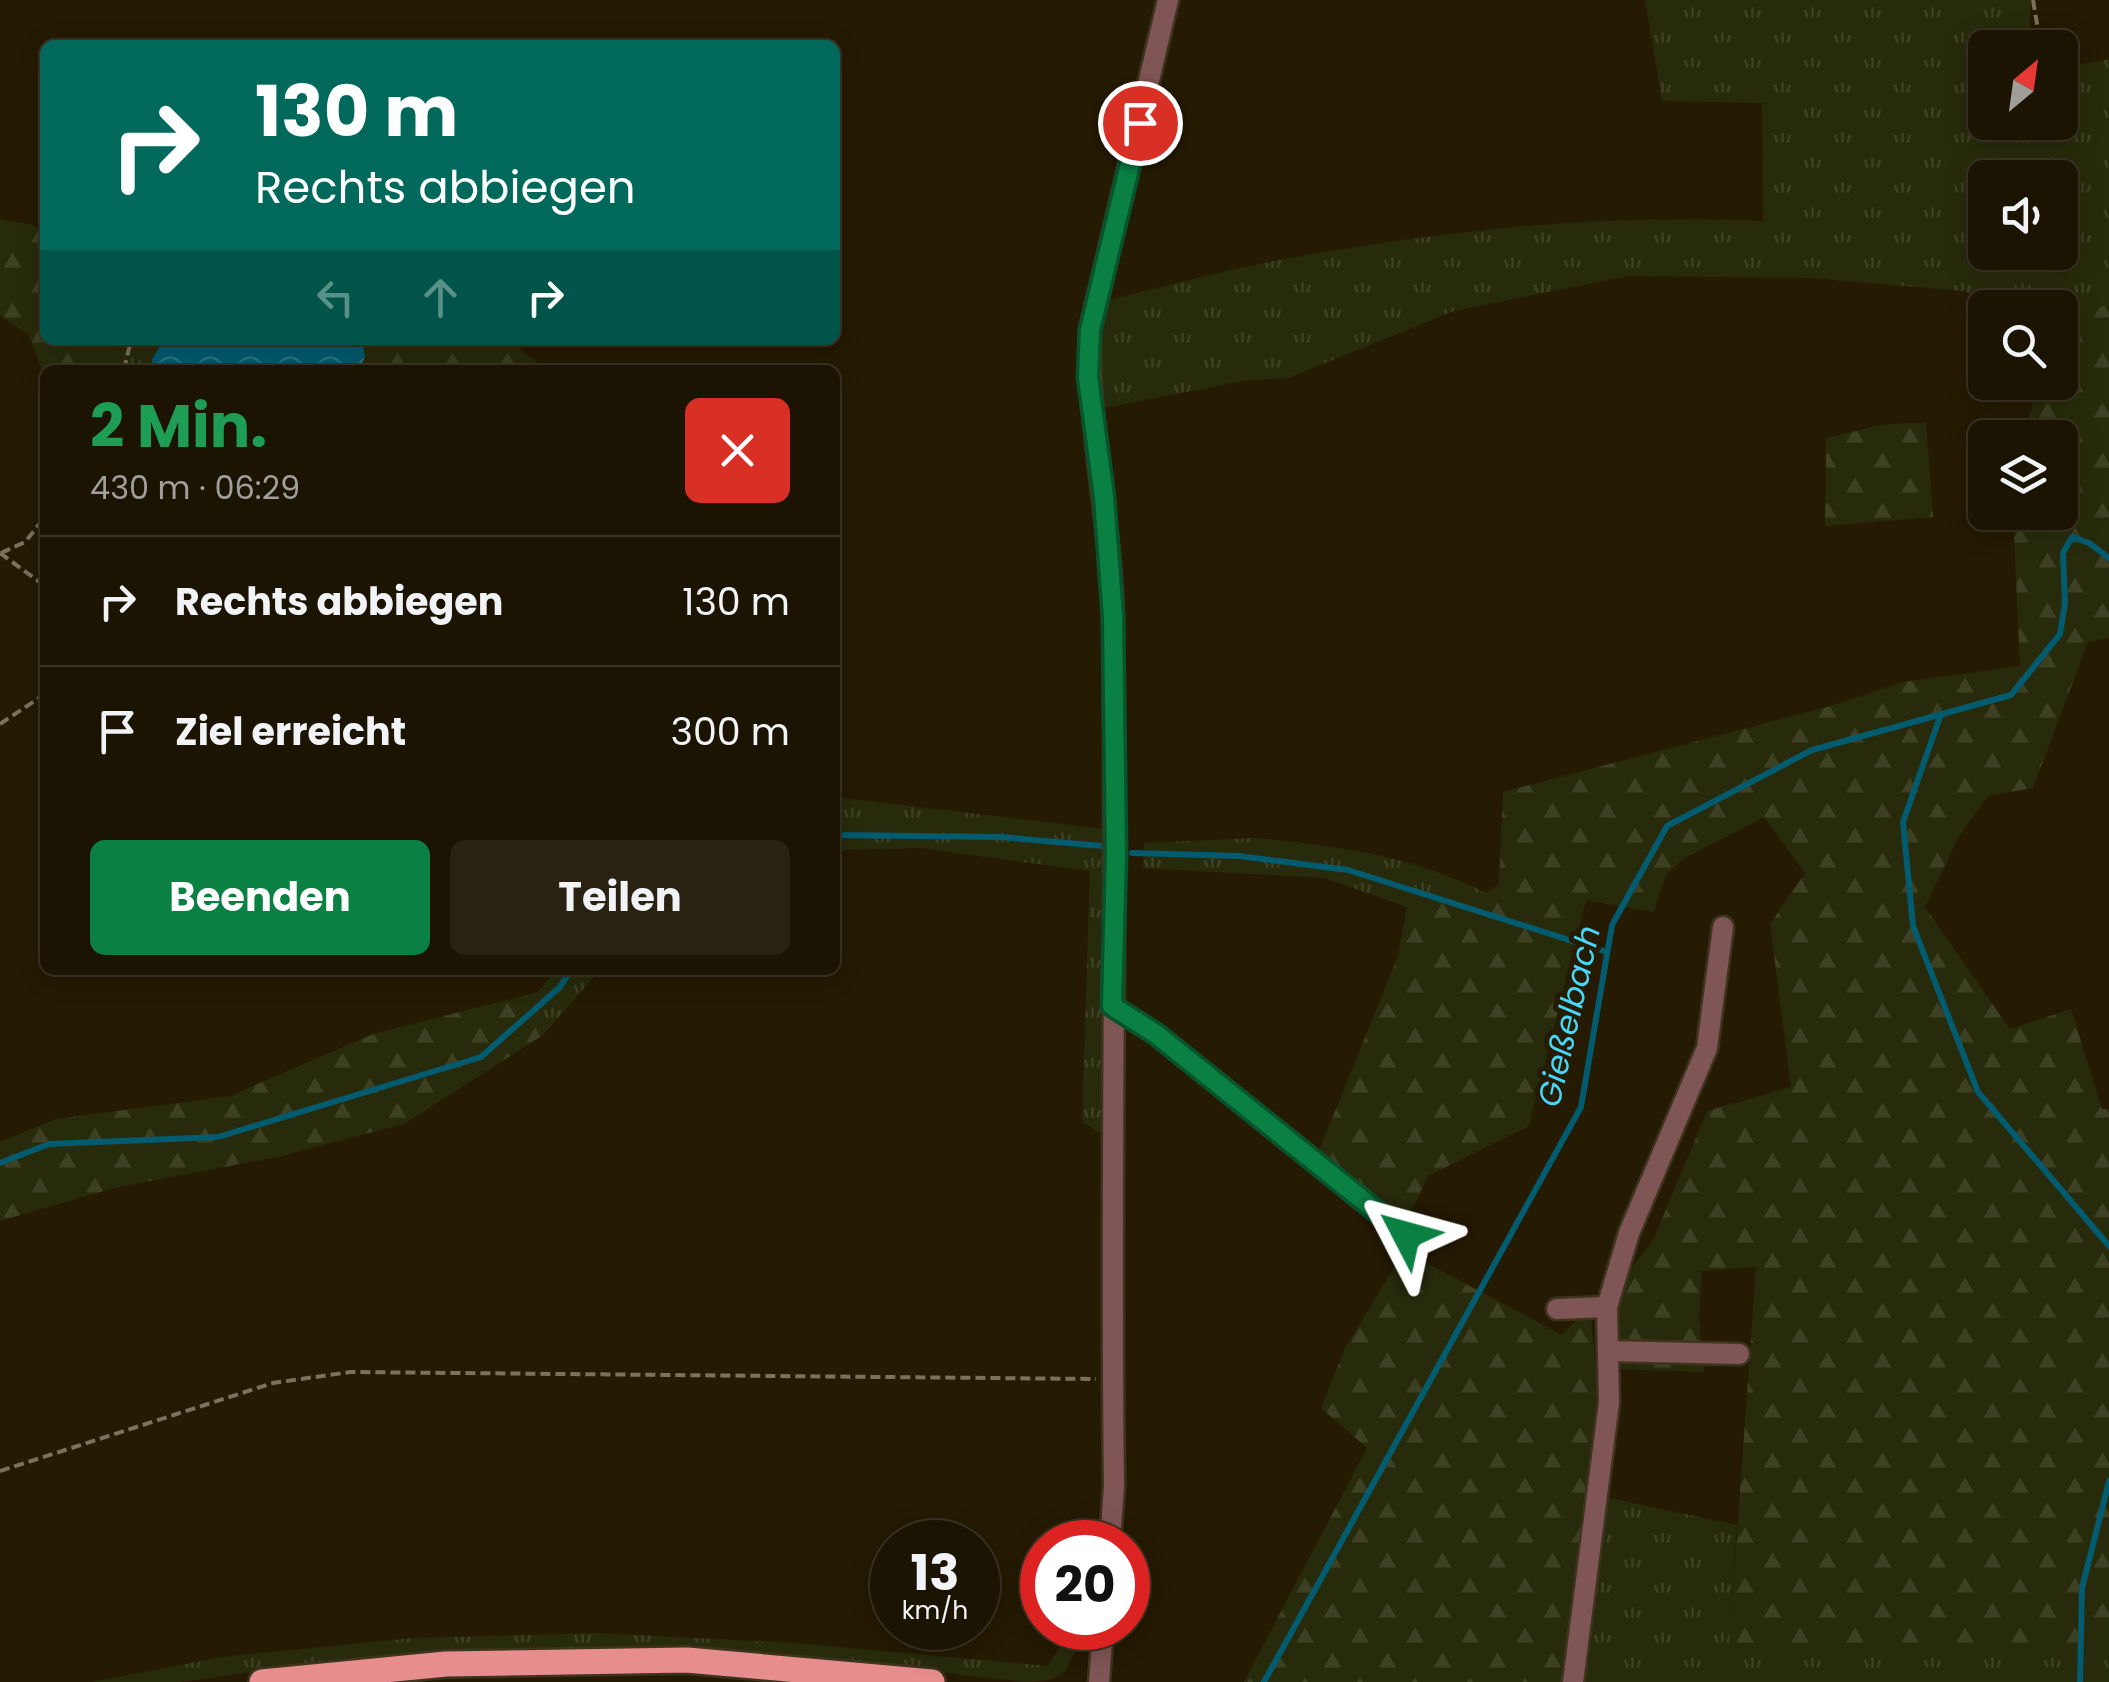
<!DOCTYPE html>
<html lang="de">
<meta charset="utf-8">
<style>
:root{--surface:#1c1402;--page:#292111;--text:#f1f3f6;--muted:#a09e99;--line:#3a3324;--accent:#0b8043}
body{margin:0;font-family:Poppins,sans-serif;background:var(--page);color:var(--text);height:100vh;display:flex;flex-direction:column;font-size:38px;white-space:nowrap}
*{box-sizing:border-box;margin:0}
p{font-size:32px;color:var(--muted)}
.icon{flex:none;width:55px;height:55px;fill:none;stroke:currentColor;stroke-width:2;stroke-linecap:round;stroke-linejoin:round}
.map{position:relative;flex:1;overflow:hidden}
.drawer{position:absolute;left:40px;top:365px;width:800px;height:610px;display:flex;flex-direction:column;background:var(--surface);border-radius:15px;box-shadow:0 5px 25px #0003,0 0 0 2px var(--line)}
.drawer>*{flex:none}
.hud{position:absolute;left:40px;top:40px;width:800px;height:305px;border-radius:15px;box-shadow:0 5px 25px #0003,0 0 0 2px var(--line);background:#00695c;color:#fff;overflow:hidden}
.needle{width:65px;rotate:29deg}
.fabs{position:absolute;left:1968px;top:30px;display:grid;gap:20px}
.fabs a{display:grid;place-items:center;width:110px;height:110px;border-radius:15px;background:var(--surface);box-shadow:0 5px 25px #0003,0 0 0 2px var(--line);font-size:50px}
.speed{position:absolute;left:870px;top:1520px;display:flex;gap:20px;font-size:50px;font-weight:700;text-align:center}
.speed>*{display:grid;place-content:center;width:130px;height:130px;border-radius:50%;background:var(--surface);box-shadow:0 5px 25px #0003,0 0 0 2px var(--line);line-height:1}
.speed small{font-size:25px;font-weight:400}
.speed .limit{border:15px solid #d22;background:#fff;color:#111}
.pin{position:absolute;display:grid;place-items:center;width:85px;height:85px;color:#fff;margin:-42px;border:5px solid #fff;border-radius:50%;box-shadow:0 2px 10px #0007}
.me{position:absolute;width:110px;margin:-55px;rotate:309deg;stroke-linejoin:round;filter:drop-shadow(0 0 8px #0008)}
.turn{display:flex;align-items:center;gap:35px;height:210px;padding:0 50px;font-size:45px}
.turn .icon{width:130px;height:130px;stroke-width:2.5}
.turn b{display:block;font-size:70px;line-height:85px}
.lanes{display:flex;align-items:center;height:95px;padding:0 50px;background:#0003;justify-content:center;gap:50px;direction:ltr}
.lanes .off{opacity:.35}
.round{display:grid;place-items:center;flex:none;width:105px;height:105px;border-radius:15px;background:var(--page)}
.head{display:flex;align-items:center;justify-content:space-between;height:170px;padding:0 50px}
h1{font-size:60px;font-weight:700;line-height:75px;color:#1e9e55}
.cta{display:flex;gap:20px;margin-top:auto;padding:20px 50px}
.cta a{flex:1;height:115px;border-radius:15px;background:var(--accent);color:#fff;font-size:40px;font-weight:700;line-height:115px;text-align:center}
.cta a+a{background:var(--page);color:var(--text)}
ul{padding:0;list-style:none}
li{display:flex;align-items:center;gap:30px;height:130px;padding:0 50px;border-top:2px solid var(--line)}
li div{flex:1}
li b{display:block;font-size:38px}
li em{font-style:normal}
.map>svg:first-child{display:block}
</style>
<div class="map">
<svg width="2109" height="1682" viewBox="0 0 2109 1682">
<defs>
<pattern id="grass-tufts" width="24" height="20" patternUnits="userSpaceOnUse" patternTransform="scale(2.5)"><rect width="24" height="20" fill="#282b0b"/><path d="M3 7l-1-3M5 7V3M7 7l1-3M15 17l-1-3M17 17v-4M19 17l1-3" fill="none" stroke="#3d4022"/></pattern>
<pattern id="forest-firs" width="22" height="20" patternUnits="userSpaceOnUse" patternTransform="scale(2.5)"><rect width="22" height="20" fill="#282b0b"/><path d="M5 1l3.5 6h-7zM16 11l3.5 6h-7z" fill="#3d4022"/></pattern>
<pattern id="water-waves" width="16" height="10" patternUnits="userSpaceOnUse" patternTransform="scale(2.5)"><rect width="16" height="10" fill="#025b6e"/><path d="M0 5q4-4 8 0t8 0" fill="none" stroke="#287382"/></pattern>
</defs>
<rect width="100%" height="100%" fill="#251a02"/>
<!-- grass -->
<g fill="url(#grass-tufts)" fill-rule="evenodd">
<path d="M1645,0H2031L2028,47L1985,48V122H2060V68L2109,59V305L2069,314L2060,321V308L1997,307L1964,291L1810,278L1628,276L1454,311L1288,378L1243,381L1099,409L1097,351L1108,300C1172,285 1236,267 1301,256C1456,229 1606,214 1763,221L1762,103L1662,101ZM1985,178H2060V252H1985Z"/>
<path d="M110,340H164L152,359V370H105L102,358Z"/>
<path d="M835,797L1104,829L1109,870L1104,1135L1082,1122L1090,871L921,848L835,850Z"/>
<path d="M1254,838C1334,845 1414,856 1486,893L1479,899L1407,907L1325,878L1143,868L1144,843Z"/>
<path d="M555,970H600L543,1035L538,992Z"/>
<path d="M1604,1497L1737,1525L1729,1646L2109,1645V1682H1579Z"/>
<path d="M1071,1628H1086L1065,1672L1050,1680L1025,1682L879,1665L477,1652L331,1661L181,1682H92L222,1657L413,1638L597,1633L794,1643L1048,1666Z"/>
</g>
<!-- forest -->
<g fill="url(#forest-firs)">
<path d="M0,219L33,225L45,233V340H110L102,358L105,370H45V379L29,335L0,315Z"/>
<path d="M2109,305V638L2088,642L2033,788L1988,796L1959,836L1925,907L2010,1029L2071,1009L2102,1109H2109V1645L1729,1647L1756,1267L1702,1271L1699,1317L1704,1372L1616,1369L1613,1324L1621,1283L1654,1238L1707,1111L1791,1087L1770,924L1805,873L1764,817L1683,859L1667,874L1653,912L1586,900L1529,1126L1428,1176L1402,1231L1316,1158L1398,956L1407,907L1478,899L1499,884L1503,792L1827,707L1903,682L2020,666L2013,513L2060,512V438L2022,437L2032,408L2034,383L2060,382V321L2069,314Z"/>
<path d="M362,340H509L546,370H360L365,356Z"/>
<path d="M1926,423L1933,517L1825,526L1826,438L1886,424Z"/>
<path d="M538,992L543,1035L404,1124L277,1157L114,1188L0,1221V1142L56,1119L230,1096L373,1034Z"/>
<path d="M1404,1251L1562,1335L1590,1307L1601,1423L1563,1682H1244L1367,1448L1321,1408L1345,1348Z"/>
</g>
<!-- water -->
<path fill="url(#water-waves)" d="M164,340H362L365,356L360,370H152V359Z"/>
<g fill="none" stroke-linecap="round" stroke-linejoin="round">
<!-- stream -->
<g stroke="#025b6e" stroke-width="6">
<path d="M1941,714L1903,822L1913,926L1978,1092L2109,1246"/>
<path d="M835,835L1000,837L1102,846"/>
<path d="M1132,853L1239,856L1348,870L1607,952"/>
<path d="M0,1163L49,1144L218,1137L481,1057L560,987L571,970"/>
<path d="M1264,1682L1581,1107L1612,925L1667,826L1812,750L2011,695L2060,634L2065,603L2063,553L2072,537L2089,543L2109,558"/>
<path d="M2080,1682L2082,1588L2109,1481"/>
</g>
<!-- minor casing -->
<g stroke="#3e341d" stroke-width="25">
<g id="minor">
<path d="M1113,1007L1156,1034L1406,1235"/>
<path d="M1607,1307L1629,1233L1707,1048L1723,927"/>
<path d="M1557,1309L1607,1307L1609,1402L1573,1682"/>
<path d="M1608,1351L1739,1354"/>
<path d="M1110,1542L1114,1486C1110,1198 1117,911 1113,623C1112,525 1087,428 1090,330L1168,0"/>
<path d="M1099,1682L1103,1628"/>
</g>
</g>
<!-- major casing -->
<g stroke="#3e341d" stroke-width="30">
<path id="major" d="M262,1682L446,1664L687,1660L932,1682"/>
</g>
<!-- path -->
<g stroke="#7b725d" stroke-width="4" stroke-dasharray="10 5" stroke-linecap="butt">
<path d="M2033,0L2041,48"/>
<path d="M124,370L131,340"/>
<path d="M0,553L45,586"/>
<path d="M1,553L25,542L45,517"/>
<path d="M0,724L45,694"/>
<path d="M0,1471L273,1383L350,1372L1096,1379"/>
</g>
<!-- minor -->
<use href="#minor" stroke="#805555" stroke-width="20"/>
<!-- major -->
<use href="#major" stroke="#e78d8e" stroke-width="25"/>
</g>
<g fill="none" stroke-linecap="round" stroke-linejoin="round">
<!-- route casing -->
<g stroke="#07532c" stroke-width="25">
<path id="route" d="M1140,123L1090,330L1088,377L1104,497L1113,617L1116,855L1112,1006L1156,1034L1406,1235"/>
</g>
<!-- route -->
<use href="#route" stroke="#0b8043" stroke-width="18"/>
</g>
<g text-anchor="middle" stroke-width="10" stroke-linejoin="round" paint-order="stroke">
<!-- water labels -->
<g font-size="32" font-style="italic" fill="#47d6f9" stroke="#251a02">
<text transform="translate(1569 1016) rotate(-77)" y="11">Gießelbach</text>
</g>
</g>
</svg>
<div class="fabs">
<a><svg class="needle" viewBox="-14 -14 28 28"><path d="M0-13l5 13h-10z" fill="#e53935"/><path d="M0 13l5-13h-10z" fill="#a09e99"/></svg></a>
<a><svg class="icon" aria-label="sound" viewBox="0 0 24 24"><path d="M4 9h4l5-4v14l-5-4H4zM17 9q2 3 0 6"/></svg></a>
<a><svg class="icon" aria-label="search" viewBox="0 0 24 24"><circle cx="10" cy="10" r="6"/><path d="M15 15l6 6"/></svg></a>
<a><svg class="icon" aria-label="layers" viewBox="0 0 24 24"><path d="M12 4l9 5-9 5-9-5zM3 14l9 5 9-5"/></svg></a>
</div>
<div class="speed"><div>13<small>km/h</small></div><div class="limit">20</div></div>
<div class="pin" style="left:1140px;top:123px;background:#d93025"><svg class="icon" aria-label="arrive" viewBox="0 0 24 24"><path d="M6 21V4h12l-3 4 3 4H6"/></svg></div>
<svg class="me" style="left:1406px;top:1235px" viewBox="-20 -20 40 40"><path d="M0-17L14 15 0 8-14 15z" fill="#0b8043" stroke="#fff" stroke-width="4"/></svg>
<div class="hud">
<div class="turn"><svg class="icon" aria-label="right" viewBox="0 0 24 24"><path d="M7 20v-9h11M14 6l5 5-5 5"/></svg><div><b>130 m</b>Rechts abbiegen</div></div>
<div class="lanes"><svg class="icon off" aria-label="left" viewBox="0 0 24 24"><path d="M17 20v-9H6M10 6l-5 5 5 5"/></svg><svg class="icon off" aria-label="ahead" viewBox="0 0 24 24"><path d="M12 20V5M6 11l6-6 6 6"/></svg><svg class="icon" aria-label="right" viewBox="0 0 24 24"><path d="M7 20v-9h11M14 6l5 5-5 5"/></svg></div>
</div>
<section class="drawer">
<div class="head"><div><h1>2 Min.</h1><p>430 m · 06:29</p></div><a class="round" style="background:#d93025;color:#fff"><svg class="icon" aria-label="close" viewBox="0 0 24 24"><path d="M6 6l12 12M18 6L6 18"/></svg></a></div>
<ul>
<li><svg class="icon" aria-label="right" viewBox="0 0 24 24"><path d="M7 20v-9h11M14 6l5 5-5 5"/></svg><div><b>Rechts abbiegen</b></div><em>130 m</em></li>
<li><svg class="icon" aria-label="arrive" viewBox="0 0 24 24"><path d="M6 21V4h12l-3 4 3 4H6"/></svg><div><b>Ziel erreicht</b></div><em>300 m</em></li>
</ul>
<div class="cta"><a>Beenden</a><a>Teilen</a></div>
</section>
</div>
